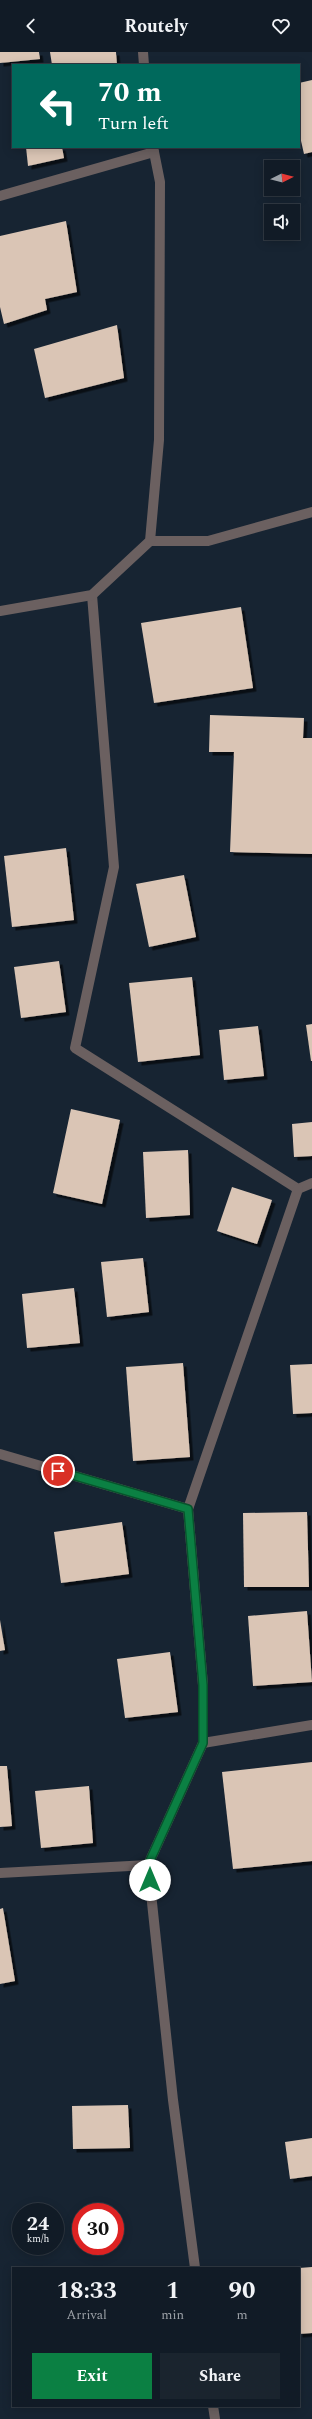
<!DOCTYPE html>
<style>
:root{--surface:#111b26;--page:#1a242e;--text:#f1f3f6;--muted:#9ca1a7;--line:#303943;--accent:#0b8043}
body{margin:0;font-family:Spectral,serif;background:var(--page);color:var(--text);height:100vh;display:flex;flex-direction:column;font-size:15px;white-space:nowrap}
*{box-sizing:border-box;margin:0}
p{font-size:13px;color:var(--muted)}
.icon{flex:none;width:22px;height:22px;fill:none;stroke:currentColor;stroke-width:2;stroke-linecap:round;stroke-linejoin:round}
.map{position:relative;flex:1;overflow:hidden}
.sheet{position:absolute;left:12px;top:2215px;width:288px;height:140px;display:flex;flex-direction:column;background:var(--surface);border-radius:0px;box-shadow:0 2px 10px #0003,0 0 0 1px var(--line)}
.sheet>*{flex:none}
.hud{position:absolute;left:12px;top:12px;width:288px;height:84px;border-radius:0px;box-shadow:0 2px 10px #0003,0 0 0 1px var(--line);background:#00695c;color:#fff;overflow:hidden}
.needle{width:26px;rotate:84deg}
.buttons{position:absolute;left:264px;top:108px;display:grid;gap:8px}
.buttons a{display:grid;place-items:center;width:36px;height:36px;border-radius:0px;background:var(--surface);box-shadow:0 2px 10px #0003,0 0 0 1px var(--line);font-size:20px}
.speed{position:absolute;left:12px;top:2151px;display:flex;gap:8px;font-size:20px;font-weight:700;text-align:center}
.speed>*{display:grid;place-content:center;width:52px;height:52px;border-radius:50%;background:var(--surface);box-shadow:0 2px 10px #0003,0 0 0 1px var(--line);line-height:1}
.speed small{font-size:10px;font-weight:400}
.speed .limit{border:6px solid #d22;background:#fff;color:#111}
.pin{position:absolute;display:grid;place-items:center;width:34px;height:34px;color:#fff;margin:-17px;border:2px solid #fff;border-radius:50%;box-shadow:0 1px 4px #0007}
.me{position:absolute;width:44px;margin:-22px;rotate:0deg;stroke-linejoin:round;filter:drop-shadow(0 0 3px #0008)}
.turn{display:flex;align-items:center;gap:14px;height:84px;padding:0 20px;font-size:18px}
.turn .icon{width:52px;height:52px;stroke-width:2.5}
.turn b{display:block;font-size:28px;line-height:34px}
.eta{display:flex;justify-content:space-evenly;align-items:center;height:68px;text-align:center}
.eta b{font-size:24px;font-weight:700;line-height:28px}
.primary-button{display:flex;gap:8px;margin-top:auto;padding:8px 20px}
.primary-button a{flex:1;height:46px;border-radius:0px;background:var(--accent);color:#fff;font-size:16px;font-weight:700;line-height:46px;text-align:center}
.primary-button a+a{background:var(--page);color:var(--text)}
header{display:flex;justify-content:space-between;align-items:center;height:52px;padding:0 20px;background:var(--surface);font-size:18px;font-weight:700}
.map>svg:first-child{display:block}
</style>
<header><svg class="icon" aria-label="back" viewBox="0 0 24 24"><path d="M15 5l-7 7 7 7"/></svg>Routely<svg class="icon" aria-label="heart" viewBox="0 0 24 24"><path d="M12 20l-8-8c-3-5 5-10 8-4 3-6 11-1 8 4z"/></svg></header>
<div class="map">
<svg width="312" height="2367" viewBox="0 0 312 2367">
<defs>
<filter id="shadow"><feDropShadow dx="3.5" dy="3.5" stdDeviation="0" flood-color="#0009"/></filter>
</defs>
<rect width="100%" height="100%" fill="#172432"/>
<!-- building -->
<g fill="#dac5b5" filter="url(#shadow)">
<path d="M0,0H39L40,7L0,11Z"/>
<path d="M50,0H116L117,13H52Z"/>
<path d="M312,28V100L304,102L299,80V31Z"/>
<path d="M26,95H62L64,106L28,114Z"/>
<path d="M66,169L77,240L45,247L47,258L4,272L0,255V184Z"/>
<path d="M117,273L124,326L45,346L34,297Z"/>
<path d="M241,555L253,636L154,651L141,571Z"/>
<path d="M210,663L304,666L303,686H312V802L230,800L234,700H209Z"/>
<path d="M66,796L74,868L12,875L4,804Z"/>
<path d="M184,823L196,885L149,895L136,832Z"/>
<path d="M59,909L66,960L21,966L14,915Z"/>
<path d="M192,925L200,1003L138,1010L129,931Z"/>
<path d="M312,972V1009H311L306,973Z"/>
<path d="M258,974L264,1024L224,1028L219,978Z"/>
<path d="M71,1057L120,1068L102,1152L53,1141Z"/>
<path d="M312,1070V1104L294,1105L292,1072Z"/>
<path d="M188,1098L190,1163L146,1166L143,1100Z"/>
<path d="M232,1135L272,1148L257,1192L217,1179Z"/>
<path d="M143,1206L149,1260L107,1265L101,1210Z"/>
<path d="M74,1236L80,1291L27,1296L22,1242Z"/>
<path d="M183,1311L190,1405L133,1409L126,1315Z"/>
<path d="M312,1312V1361L293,1362L290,1313Z"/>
<path d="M307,1460L309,1535H244L243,1461Z"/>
<path d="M122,1470L129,1522L61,1531L54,1480Z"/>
<path d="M307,1559L312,1630L253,1634L248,1564Z"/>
<path d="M0,1568L5,1598L0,1599Z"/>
<path d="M170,1600L178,1660L125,1666L117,1607Z"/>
<path d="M312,1710V1809L233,1817L222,1720Z"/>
<path d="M0,1714H7L12,1774L0,1775Z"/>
<path d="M89,1734L93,1791L41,1796L35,1739Z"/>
<path d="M3,1856L15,1929L0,1932V1857Z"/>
<path d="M128,2053L130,2096L73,2097L72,2054Z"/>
<path d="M312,2086V2124L290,2127L285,2090Z"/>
<path d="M312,2215V2281L299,2282V2216Z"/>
</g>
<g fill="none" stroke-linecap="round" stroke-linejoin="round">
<!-- minor -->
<g stroke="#6b6060" stroke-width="10">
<path d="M143,0L144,13"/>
<path d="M0,144L154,100"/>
<path d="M150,489H208L312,460"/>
<path d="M92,543L114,815L75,996L298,1137L312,1131"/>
<path d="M0,559L92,543L150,489L159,388L160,130L153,95"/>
<path d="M0,1402L188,1457"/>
<path d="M203,1691L312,1673"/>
<path d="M0,1821L148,1813"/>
<path d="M195,2216L173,2048L148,1813L203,1691V1633L188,1457L298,1137"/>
<path d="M213,2354L215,2367"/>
</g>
</g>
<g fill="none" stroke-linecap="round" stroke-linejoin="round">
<!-- route casing -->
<g stroke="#07532c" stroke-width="10">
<path id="route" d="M58,1419L188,1457L203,1633V1691L148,1813L150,1828"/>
</g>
<!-- route -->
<use href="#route" stroke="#0b8043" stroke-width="7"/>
</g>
</svg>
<div class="buttons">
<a><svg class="needle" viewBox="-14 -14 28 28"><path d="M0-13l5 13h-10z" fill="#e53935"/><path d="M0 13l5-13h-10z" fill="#9ca1a7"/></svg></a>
<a><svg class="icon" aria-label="sound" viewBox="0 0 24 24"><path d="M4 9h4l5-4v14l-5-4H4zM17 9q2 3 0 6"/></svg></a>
</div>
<div class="speed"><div>24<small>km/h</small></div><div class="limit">30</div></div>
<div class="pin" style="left:58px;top:1419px;background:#d93025"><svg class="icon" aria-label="arrive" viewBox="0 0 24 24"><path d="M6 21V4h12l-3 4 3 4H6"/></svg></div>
<svg class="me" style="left:150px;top:1828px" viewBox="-20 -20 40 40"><circle r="19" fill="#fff"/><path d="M0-13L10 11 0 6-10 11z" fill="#0b8043"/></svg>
<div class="hud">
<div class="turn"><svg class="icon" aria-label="left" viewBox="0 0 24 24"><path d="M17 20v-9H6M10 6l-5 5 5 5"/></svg><div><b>70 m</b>Turn left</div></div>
</div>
<section class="sheet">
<div class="eta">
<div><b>18:33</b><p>Arrival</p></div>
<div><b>1</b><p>min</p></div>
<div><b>90</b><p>m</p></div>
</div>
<div class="primary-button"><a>Exit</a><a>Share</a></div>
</section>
</div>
